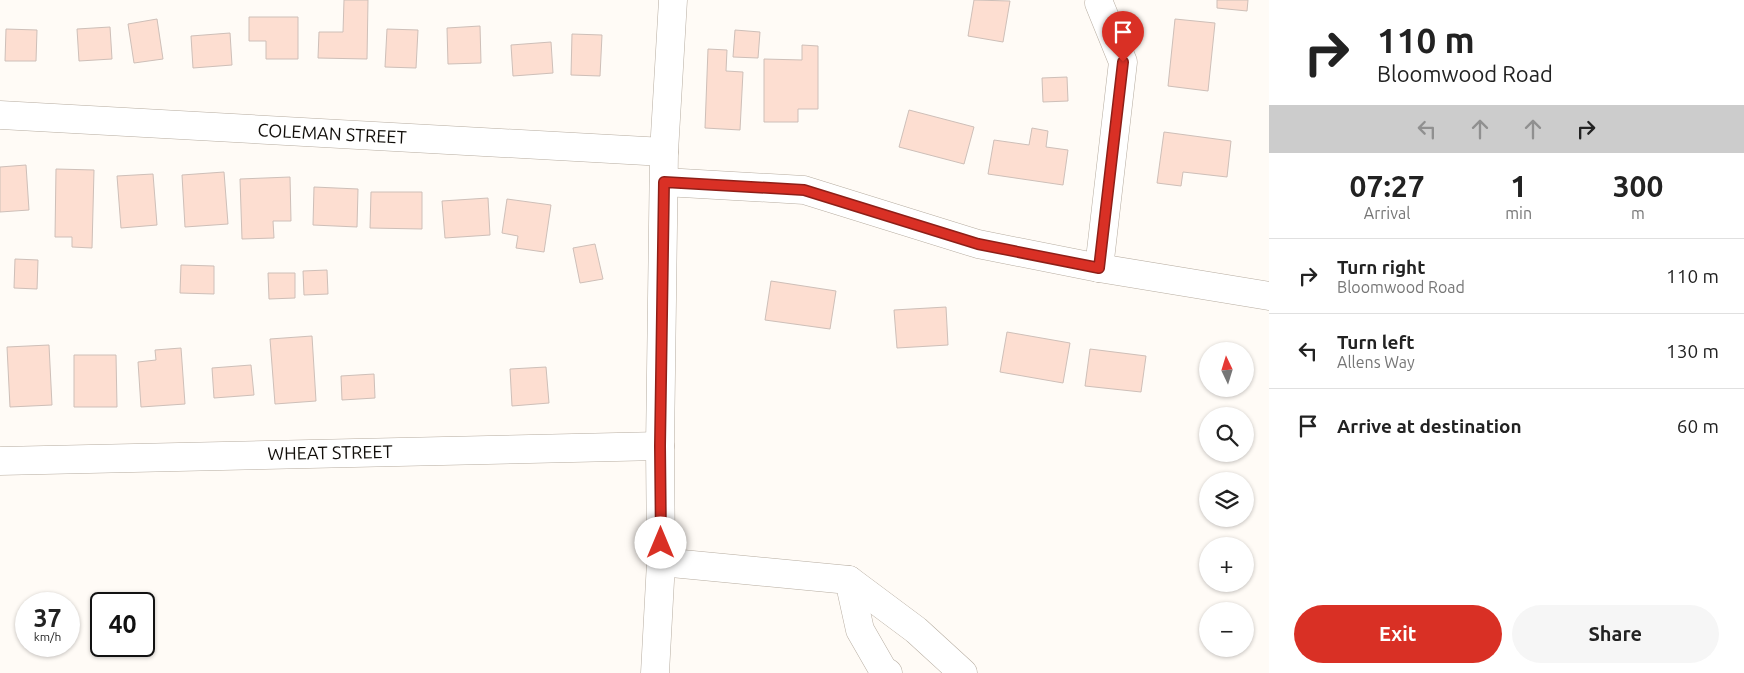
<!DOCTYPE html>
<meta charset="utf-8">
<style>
:root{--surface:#fff;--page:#f6f6f6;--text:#222;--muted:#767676;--line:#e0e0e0;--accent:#d93025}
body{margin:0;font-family:Ubuntu,sans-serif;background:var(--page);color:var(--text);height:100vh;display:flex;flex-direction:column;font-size:19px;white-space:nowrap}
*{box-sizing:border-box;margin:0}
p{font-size:16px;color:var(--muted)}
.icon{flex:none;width:28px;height:28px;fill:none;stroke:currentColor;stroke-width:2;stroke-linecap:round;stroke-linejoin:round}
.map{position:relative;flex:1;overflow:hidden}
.sheet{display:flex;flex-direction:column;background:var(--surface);width:475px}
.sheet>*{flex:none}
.guide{background:#fff;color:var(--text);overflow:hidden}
.needle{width:32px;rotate:356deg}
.buttons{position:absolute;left:1199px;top:342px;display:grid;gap:10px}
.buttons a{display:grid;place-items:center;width:55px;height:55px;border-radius:50%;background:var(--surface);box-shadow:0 1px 4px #0004;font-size:25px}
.speed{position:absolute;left:15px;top:592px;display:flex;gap:10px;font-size:25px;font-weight:700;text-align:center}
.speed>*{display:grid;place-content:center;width:65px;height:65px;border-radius:50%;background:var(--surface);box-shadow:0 1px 4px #0004;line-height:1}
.speed small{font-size:12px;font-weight:400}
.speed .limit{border:2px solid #111;border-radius:8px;background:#fff;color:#111}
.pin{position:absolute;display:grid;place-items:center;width:42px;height:42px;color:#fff;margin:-51px -21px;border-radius:50% 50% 50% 0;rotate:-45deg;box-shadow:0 0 5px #0007}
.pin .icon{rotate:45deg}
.me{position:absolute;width:55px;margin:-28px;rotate:0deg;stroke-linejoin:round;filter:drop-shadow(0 0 4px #0008)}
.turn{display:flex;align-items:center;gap:18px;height:105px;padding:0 25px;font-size:22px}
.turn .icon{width:65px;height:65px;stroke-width:2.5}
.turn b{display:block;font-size:35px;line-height:42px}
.lanes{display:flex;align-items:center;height:48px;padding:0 25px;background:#0003;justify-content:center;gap:25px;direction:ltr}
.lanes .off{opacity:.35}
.eta{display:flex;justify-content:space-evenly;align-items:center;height:85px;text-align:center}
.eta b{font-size:30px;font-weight:600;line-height:35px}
.action{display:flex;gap:10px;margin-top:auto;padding:10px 25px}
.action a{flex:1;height:58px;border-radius:30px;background:var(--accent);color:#fff;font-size:20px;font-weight:600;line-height:58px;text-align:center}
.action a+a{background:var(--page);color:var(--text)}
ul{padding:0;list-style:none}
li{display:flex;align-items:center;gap:15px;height:75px;padding:0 25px;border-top:1px solid var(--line)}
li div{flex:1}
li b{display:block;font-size:19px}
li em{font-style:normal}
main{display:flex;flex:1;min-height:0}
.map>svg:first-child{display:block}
</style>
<main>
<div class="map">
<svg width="1269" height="673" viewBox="0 0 1269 673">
<rect width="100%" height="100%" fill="#fffbf6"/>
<!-- building -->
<g fill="#fdded1" stroke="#cebfb8">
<path d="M344,0H368L367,59L318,58L319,32H343Z"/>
<path d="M974,0L1010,1L1003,42L968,36Z"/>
<path d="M1217,0H1248L1247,11L1217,8Z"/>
<path d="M249,17H298V59H266V41H249Z"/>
<path d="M157,19L163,59L134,63L128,24Z"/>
<path d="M1175,19L1215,23L1208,91L1168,86Z"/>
<path d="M480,26L481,63L448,64L447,28Z"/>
<path d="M110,27L112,59L79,61L77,29Z"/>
<path d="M6,29L37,30L36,61H5Z"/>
<path d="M387,29L418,30L416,68L385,67Z"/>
<path d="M735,30L760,32L758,58L733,57Z"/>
<path d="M230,33L232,65L193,68L191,36Z"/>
<path d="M572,34L602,35L600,76L571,75Z"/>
<path d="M551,42L553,73L513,76L511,45Z"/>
<path d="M802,45L818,46V109H798V122H764V59L802,60Z"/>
<path d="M708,49L727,50L726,71L743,72L740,130L705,128Z"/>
<path d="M1067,77L1068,101L1043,102L1042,78Z"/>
<path d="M909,110L974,127L964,164L899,147Z"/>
<path d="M1032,128L1048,131L1046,147L1068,150L1063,185L988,174L994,140L1029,145Z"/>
<path d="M1164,132L1231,141L1227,177L1183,172L1181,186L1157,183Z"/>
<path d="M26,165L29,210L0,212V167Z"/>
<path d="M56,169L94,170L92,248L72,247V237H55Z"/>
<path d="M224,172L228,224L185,227L182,175Z"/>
<path d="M153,174L157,225L121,228L117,176Z"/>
<path d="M290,177L291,221H273L274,238L242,239L240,179Z"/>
<path d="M314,187L358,189L357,227L313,225Z"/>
<path d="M371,192H422V229L370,228Z"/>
<path d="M488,198L490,235L445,238L442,201Z"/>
<path d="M507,199L551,205L544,252L516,248L518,236L502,233Z"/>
<path d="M595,244L603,279L580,283L573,248Z"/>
<path d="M15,259L38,260L37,289L14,288Z"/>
<path d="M181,265L214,266V294L180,293Z"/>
<path d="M327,270L328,294L304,295L303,271Z"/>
<path d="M268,273H295V298L269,299Z"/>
<path d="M771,281L836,291L830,329L765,320Z"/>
<path d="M946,307L948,345L897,348L894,310Z"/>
<path d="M1007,332L1070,343L1063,383L1000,372Z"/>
<path d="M312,336L316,401L275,404L270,339Z"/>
<path d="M49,345L52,405L10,407L7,347Z"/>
<path d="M181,348L185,404L141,407L138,362L156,360L155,350Z"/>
<path d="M1090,349L1146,356L1141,392L1085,386Z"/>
<path d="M74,355H116L117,407H74Z"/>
<path d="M251,365L254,395L214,398L212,368Z"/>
<path d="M546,367L549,403L512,406L510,369Z"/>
<path d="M374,374L375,398L342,400L341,376Z"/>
</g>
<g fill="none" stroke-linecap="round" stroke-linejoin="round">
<!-- minor casing -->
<g stroke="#b7ada1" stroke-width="29">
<g id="minor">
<path d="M1099,3L1123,62L1099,268"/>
<path d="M0,115L664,152"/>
<path d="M664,182L804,190L978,244L1099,268L1269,296"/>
<path d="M0,461L660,446"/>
<path d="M661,562L849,580L916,630L963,673"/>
<path d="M849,580L860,630L883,670L888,673"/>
<path d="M655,673L661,562L660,446L664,152L673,0"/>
</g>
</g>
<!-- minor -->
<use href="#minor" stroke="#fff" stroke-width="28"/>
</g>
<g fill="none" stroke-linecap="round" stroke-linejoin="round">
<!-- route casing -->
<g stroke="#8d1f18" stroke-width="12">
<path id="route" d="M661,543L660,446L664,182L804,190L978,244L1099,268L1123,62"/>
</g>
<!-- route -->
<use href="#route" stroke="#d93025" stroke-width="9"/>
</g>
<g text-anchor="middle" stroke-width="4.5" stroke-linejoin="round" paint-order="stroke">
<!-- street labels -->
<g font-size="18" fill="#110e0a" stroke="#fff">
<text transform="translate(332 134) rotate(3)" y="6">COLEMAN STREET</text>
<text transform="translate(330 453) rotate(-1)" y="6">WHEAT STREET</text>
</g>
</g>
</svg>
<div class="buttons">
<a><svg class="needle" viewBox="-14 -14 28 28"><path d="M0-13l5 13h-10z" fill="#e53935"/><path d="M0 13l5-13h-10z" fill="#767676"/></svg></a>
<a><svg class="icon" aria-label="search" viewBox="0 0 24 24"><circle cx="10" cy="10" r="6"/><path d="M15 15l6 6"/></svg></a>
<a><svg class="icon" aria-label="layers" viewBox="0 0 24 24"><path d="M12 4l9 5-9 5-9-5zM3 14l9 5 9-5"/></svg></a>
<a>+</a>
<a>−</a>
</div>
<div class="speed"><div>37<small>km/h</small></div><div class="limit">40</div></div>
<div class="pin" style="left:1123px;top:62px;background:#d93025"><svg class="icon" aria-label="arrive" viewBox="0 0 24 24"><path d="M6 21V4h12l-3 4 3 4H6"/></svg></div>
<svg class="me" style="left:661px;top:543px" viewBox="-20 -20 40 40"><circle r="19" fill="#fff"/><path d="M0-13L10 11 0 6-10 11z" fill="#d93025"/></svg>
</div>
<section class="sheet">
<div class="guide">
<div class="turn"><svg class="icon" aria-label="right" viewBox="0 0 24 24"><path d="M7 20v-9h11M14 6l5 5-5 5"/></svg><div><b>110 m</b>Bloomwood Road</div></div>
<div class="lanes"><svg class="icon off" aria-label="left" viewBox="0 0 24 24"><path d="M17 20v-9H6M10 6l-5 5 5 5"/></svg><svg class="icon off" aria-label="ahead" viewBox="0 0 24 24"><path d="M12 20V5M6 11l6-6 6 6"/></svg><svg class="icon off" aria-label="ahead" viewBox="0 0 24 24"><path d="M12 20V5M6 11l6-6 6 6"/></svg><svg class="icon" aria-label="right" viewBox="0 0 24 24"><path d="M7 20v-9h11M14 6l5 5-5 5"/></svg></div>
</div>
<div class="eta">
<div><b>07:27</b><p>Arrival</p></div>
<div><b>1</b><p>min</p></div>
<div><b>300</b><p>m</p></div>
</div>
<ul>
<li><svg class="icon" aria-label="right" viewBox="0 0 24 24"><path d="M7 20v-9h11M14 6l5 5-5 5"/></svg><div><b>Turn right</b><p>Bloomwood Road</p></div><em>110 m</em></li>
<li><svg class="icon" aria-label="left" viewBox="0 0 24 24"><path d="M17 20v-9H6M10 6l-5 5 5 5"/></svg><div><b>Turn left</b><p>Allens Way</p></div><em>130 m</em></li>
<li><svg class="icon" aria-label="arrive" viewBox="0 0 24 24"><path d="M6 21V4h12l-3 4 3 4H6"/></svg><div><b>Arrive at destination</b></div><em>60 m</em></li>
</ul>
<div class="action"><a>Exit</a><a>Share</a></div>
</section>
</main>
